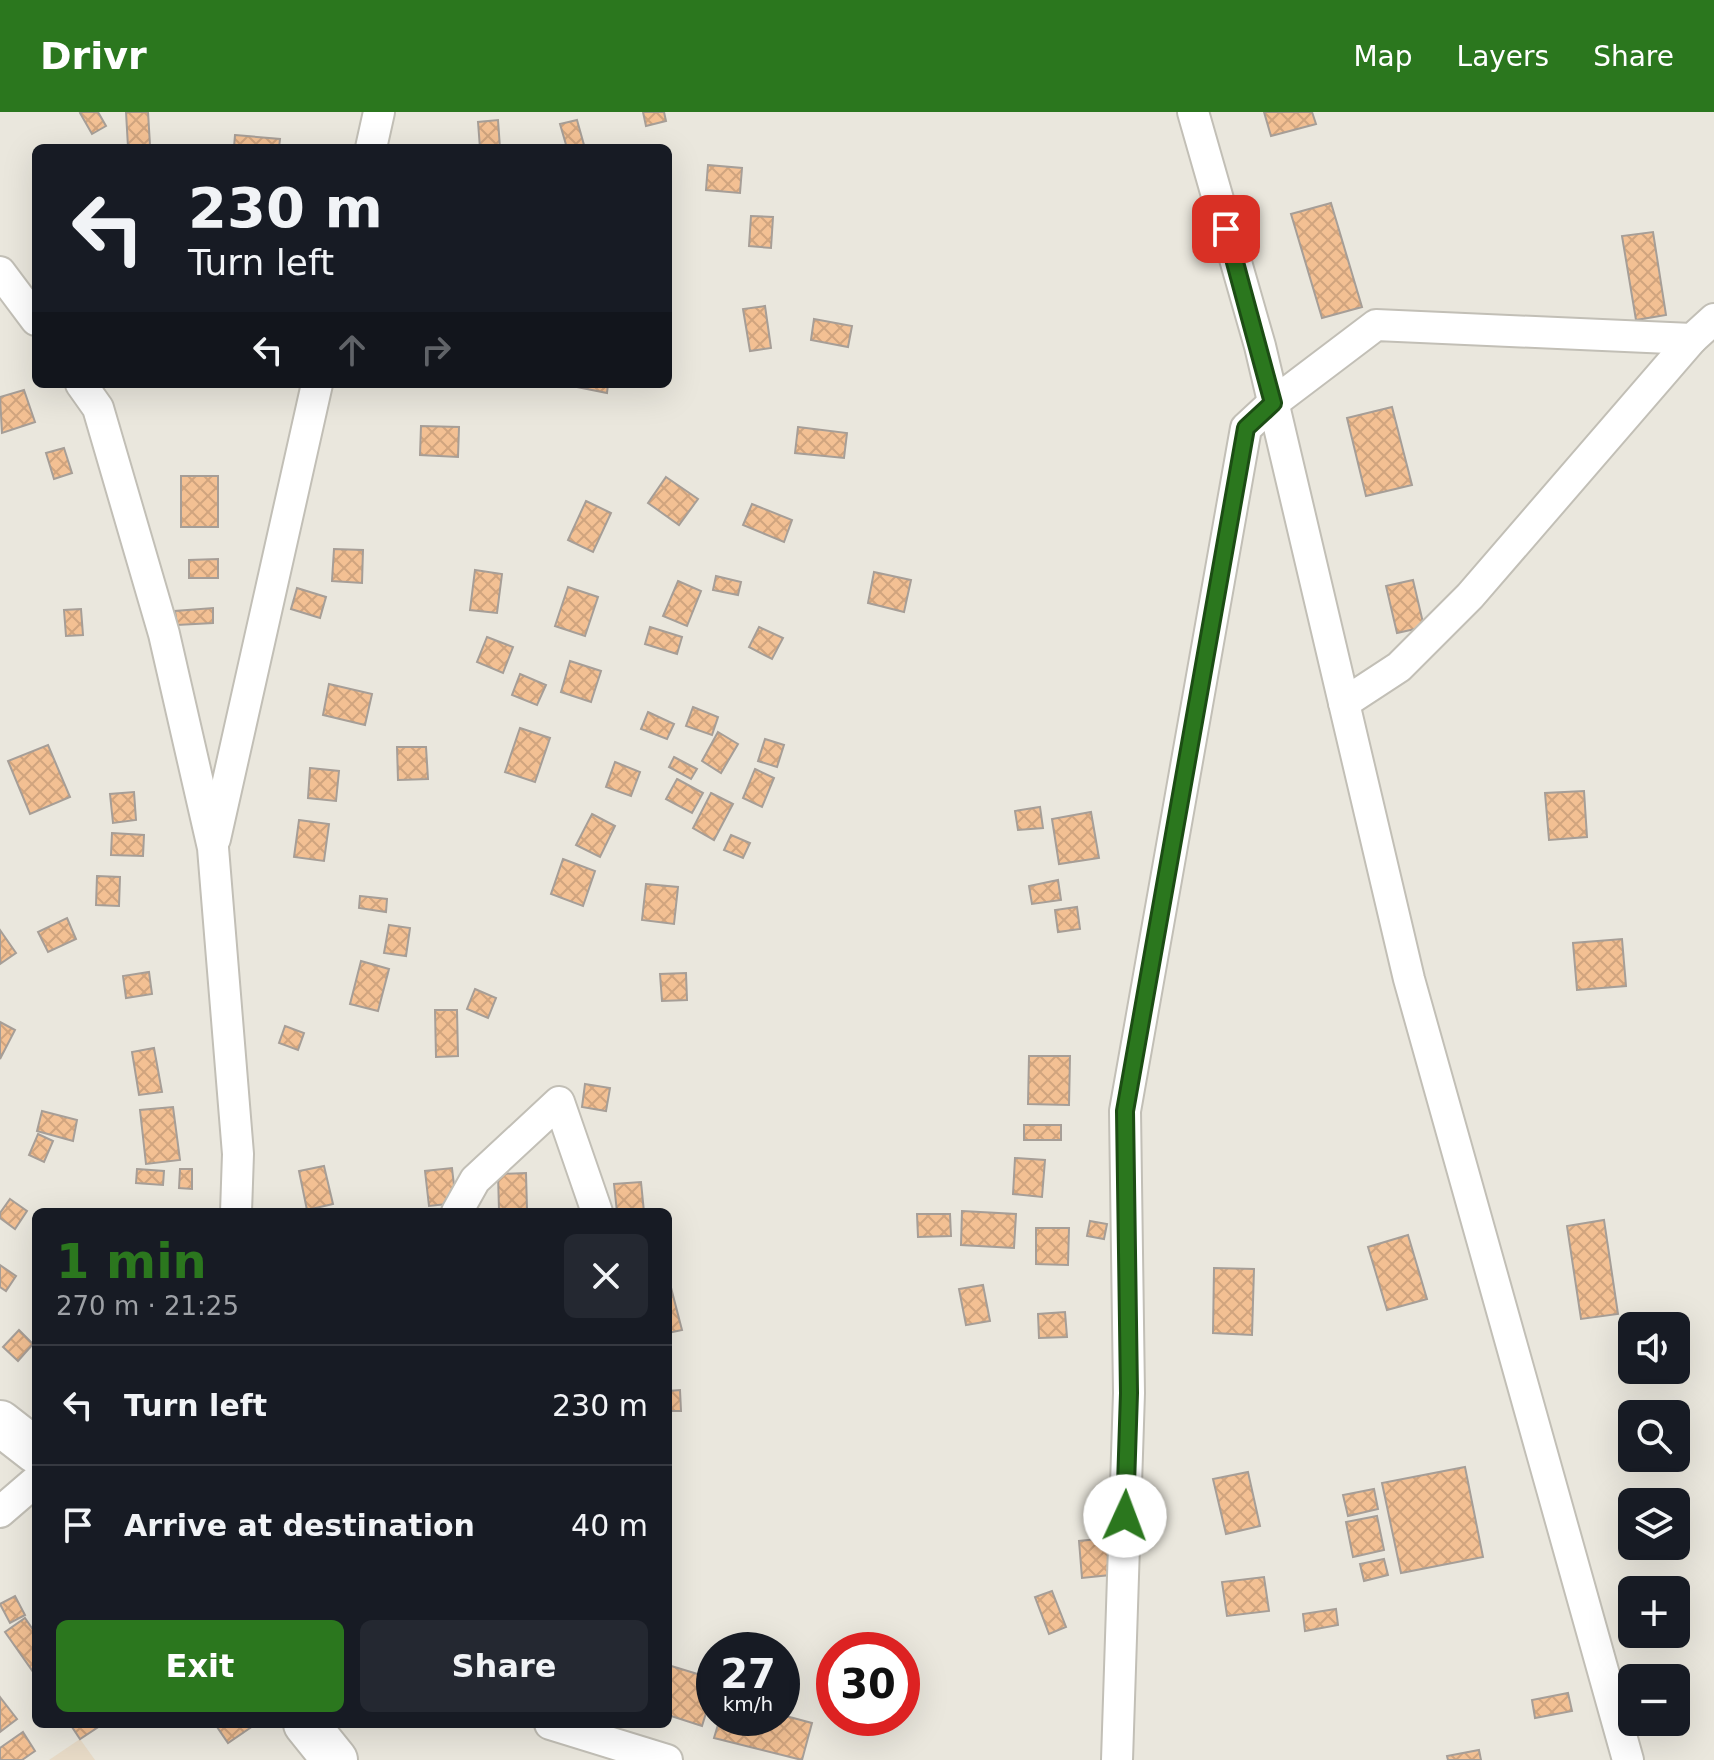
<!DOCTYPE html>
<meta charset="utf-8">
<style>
:root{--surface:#171b24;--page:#242831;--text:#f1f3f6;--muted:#9ea1a6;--line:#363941;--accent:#2b771e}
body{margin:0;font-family:"DejaVu Sans",sans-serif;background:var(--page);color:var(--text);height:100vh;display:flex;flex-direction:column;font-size:30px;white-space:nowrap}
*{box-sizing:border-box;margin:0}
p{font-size:26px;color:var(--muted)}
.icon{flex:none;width:44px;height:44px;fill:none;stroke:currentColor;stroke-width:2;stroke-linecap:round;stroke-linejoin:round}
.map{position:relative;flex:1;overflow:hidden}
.sheet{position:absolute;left:32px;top:1096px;width:640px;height:520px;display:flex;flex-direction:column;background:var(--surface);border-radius:12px;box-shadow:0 8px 32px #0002}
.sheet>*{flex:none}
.guide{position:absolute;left:32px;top:32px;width:640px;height:244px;border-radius:12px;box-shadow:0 8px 32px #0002;background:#171b24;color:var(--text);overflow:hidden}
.fabs{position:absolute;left:1618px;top:1200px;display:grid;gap:16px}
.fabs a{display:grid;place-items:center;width:72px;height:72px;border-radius:12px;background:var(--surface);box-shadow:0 8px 32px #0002;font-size:40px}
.speed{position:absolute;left:696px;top:1520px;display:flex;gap:16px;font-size:40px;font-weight:700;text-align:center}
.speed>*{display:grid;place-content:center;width:104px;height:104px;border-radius:50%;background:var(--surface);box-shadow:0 8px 32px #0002;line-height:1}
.speed small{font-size:20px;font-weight:400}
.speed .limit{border:12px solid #d22;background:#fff;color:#111}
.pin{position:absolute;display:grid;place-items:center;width:68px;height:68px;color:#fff;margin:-34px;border-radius:16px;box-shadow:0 4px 12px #0006}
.me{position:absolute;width:88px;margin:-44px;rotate:2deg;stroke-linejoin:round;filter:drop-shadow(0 0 6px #0008)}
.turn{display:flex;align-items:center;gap:28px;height:168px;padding:0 24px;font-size:36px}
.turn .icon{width:104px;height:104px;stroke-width:2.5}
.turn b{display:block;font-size:56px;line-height:68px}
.lanes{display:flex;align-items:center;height:76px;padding:0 24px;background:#0003;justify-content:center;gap:40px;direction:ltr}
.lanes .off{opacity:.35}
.round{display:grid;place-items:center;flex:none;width:84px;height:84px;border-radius:12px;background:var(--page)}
.headline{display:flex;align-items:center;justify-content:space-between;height:136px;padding:0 24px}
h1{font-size:48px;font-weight:700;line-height:60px;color:var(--accent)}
.primary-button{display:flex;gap:16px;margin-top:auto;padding:16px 24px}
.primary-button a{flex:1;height:92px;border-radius:12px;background:var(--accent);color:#fff;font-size:32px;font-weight:700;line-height:92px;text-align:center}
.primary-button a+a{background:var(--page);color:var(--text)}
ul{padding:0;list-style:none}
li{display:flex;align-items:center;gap:24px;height:120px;padding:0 24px;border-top:2px solid var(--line)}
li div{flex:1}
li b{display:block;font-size:30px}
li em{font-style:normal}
header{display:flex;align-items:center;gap:48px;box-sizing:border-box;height:112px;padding:0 40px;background:var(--accent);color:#fff}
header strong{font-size:38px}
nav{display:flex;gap:44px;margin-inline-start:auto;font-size:28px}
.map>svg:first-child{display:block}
</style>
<header>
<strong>Drivr</strong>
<nav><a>Map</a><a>Layers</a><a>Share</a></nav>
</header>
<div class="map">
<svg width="1714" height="1648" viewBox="0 0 1714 1648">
<defs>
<pattern id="building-cross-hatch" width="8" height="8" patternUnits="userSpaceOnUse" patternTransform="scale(2)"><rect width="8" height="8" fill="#f3c093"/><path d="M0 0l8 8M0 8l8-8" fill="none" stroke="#d0a47e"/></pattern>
</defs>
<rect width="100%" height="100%" fill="#eae7dd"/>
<!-- commercial -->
<path fill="#e8dbc7" d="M80,1627L95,1648H49Z"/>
<!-- building -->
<g fill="url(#building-cross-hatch)" stroke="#a69e97" stroke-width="2">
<path d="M82,0H98L106,14L92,22L80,1Z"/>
<path d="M126,0H148L150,33L128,35Z"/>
<path d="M643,0H664L666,9L646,14Z"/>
<path d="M1264,0H1312L1316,12L1271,24Z"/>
<path d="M498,8L500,36H480L478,10Z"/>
<path d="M577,8L584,33L567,36L560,12Z"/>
<path d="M235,23L280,27L279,36H234Z"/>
<path d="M708,53L742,56L740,81L706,78Z"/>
<path d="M1331,91L1362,195L1322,206L1291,102Z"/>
<path d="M751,104L773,105L771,136L749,134Z"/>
<path d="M1653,120L1666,203L1636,208L1622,124Z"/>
<path d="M765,194L771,236L750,239L743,197Z"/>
<path d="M814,207L852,214L848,235L811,228Z"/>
<path d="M562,272H608L607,281Z"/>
<path d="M24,278L35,310L2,321L0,285Z"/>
<path d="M1392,295L1412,373L1366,384L1347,306Z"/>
<path d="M421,314L459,315L458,345L420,343Z"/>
<path d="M798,315L847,321L844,346L795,341Z"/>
<path d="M64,336L72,361L54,367L46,341Z"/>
<rect x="181" y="364" width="37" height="51"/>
<path d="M666,365L698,387L679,413L648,391Z"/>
<path d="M586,389L611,401L593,440L568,428Z"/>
<path d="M752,392L792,408L784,430L743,413Z"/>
<path d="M334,437L363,438L362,471L332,469Z"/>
<path d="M218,447V466H189V448Z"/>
<path d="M475,458L502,462L497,501L470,498Z"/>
<path d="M874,460L911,468L904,500L868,491Z"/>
<path d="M716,464L741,470L738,483L713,478Z"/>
<path d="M1413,468L1424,515L1397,521L1386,474Z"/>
<path d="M678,469L701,479L687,514L663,504Z"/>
<path d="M568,475L598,485L585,524L555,514Z"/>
<path d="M297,476L326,485L320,506L291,497Z"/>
<path d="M213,496V511L177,513L175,499Z"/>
<path d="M81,497L83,523L66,524L64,498Z"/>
<path d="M650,515L682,525L677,542L645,532Z"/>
<path d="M759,515L783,526L772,547L749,535Z"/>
<path d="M487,525L513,535L503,561L477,550Z"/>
<path d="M570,549L601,559L591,590L561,580Z"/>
<path d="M520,562L546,573L537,593L512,583Z"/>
<path d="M329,572L372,582L365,613L323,603Z"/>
<path d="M693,595L718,605L712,623L686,614Z"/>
<path d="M648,600L674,612L667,627L641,617Z"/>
<path d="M520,616L550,626L535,670L505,660Z"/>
<path d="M718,620L738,632L721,661L702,649Z"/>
<path d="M765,627L784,633L777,655L758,649Z"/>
<path d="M48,633L70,685L30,702L8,649Z"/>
<path d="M397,635H426L428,667L398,668Z"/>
<path d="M674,645L697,657L691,667L669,655Z"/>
<path d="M615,650L640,660L631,684L606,675Z"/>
<path d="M310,656L339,659L336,689L308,686Z"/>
<path d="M755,657L774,666L762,695L743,686Z"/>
<path d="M677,667L703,681L692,701L666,687Z"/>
<path d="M1584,679L1587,725L1549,728L1545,681Z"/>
<path d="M134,680L136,708L113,711L110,682Z"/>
<path d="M711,681L733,692L714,728L693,716Z"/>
<path d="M1040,695L1043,716L1018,718L1015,699Z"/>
<path d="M1091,700L1099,746L1059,752L1052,707Z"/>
<path d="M592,702L615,714L600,745L576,733Z"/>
<path d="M299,708L329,712L324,749L294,745Z"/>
<path d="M112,721L144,723L143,744L111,743Z"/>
<path d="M731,723L750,731L743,746L724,738Z"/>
<path d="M563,747L595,759L583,794L551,782Z"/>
<path d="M97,764L120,765L119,794L96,793Z"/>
<path d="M1058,768L1061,788L1032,792L1029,774Z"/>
<path d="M646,772L678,775L674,812L642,808Z"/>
<path d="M360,784L387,787L386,800L359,796Z"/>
<path d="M1077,795L1080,817L1058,820L1055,798Z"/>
<path d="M67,806L76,827L48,840L38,820Z"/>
<path d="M389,813L410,816L406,844L384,841Z"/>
<path d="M0,818L16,841L0,852Z"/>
<path d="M1622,827L1626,874L1577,878L1573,831Z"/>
<path d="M361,849L389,857L378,899L350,892Z"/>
<path d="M149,860L152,882L126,886L123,864Z"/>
<path d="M686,861L687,888L662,889L660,862Z"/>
<path d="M475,877L496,886L488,906L467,897Z"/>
<path d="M435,898H457L458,944L436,945Z"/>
<path d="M0,910L15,918L0,947Z"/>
<path d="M285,914L304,921L298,938L279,931Z"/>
<path d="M154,936L162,980L139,983L132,940Z"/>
<path d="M1029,944H1070L1069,993L1028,992Z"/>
<path d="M585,972L610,976L606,999L582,995Z"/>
<path d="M173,995L180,1048L146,1052L140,998Z"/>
<path d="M42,999L77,1008L73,1029L37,1019Z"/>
<rect x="1024" y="1013" width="37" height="15"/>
<path d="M38,1022L53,1029L44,1050L29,1043Z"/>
<path d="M1015,1046L1045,1048L1042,1085L1013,1082Z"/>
<path d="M324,1054L333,1092L307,1098L299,1059Z"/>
<path d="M452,1056L456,1091L429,1094L425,1059Z"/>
<path d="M137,1057L164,1059L163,1073L136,1071Z"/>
<path d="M180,1057H192V1077L179,1076Z"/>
<path d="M526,1061L527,1098H499L498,1062Z"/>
<path d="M641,1070L644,1100H617L614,1072Z"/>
<path d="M10,1087L27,1099L15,1117L0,1106V1101Z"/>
<path d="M962,1099L1016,1102L1014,1136L961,1133Z"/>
<path d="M917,1102H950L951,1124L918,1125Z"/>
<path d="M1604,1108L1618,1202L1581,1207L1567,1114Z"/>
<path d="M1090,1109L1107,1112L1104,1127L1087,1124Z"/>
<path d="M1036,1116H1069L1068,1153L1036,1152Z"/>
<path d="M1408,1123L1427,1187L1387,1198L1368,1135Z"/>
<path d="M0,1153L16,1164L6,1179L0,1175Z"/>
<path d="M1214,1156L1254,1157L1252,1223L1213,1221Z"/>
<path d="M668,1164L682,1218L668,1221Z"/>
<path d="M983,1173L990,1209L966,1213L959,1177Z"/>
<path d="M1065,1200L1067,1225L1039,1226L1038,1202Z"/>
<path d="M19,1218L33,1232L18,1249L3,1235Z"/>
<path d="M680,1278L681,1299H668V1279Z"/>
<path d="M1465,1355L1483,1445L1401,1461L1382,1371Z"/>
<path d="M1248,1360L1260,1414L1226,1422L1213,1367Z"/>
<path d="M1374,1377L1378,1397L1348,1404L1343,1383Z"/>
<path d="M1377,1404L1384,1438L1353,1445L1346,1410Z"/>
<path d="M1107,1426L1110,1463L1082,1466L1079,1429Z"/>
<path d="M1384,1447L1388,1463L1364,1469L1360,1452Z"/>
<path d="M1264,1465L1269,1499L1227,1504L1222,1470Z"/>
<path d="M1052,1479L1066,1515L1049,1522L1035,1485Z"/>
<path d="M15,1484L25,1503L10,1511L0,1492Z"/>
<path d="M1336,1497L1338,1513L1305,1519L1303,1502Z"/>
<path d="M25,1506L36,1522V1564L5,1520Z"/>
<path d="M668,1553L714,1567V1575L702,1614L668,1603Z"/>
<path d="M1568,1581L1572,1599L1535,1606L1532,1588Z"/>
<path d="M0,1585L17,1607L0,1620Z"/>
<path d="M782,1603L812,1611L802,1648L714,1626L720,1606H782Z"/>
<path d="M70,1612H99L100,1614L80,1627Z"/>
<path d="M215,1612H252L253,1614L228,1631Z"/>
<path d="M23,1620L35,1639L22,1648H0V1636Z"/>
<path d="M1479,1638L1481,1648H1448L1447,1644Z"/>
</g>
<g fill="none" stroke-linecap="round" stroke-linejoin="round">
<!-- minor casing -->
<g stroke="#c2bfb6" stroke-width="34">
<g id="minor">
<path d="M1193,0L1260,234L1409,867L1628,1648"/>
<path d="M371,36L379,0"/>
<path d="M0,160L36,208"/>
<path d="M81,272L98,296L164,522L213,736L238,1042L236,1100"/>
<path d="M1344,591L1399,555L1470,484L1692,227"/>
<path d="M215,727L317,272"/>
<path d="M457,1100L475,1068L559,990L597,1100"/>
<path d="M0,1400L36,1369"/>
<path d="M550,1612L667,1648"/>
<path d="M1117,1648L1129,1281L1125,999L1246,316L1273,291L1376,213L1692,227L1714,207"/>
</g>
</g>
<!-- primary casing -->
<g stroke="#c2bfb6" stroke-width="48">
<g id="primary">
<path d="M0,1311L36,1339"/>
<path d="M306,1612L335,1648"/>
</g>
</g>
<!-- minor -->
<use href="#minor" stroke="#fff" stroke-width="30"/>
<!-- primary -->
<use href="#primary" stroke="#fff" stroke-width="44"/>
</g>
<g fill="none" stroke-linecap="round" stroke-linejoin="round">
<!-- route casing -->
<g stroke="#1c4d14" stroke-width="20">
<path id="route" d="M1125,1404L1129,1281L1125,999L1246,316L1273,291L1226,117"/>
</g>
<!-- route -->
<use href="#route" stroke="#2b771e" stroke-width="14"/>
</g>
</svg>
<div class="fabs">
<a><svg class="icon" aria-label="sound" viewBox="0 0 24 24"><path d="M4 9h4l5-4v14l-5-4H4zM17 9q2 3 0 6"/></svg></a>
<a><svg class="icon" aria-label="search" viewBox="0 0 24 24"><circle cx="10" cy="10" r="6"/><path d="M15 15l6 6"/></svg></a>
<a><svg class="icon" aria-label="layers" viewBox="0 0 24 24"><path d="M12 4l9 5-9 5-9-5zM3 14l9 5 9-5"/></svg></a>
<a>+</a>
<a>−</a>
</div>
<div class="speed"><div>27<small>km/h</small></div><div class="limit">30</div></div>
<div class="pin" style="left:1226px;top:117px;background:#d93025"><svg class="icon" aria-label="arrive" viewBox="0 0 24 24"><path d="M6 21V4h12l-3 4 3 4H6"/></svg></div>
<svg class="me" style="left:1125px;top:1404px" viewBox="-20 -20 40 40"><circle r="19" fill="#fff"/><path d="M0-13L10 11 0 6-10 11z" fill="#2b771e"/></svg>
<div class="guide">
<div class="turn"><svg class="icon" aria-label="left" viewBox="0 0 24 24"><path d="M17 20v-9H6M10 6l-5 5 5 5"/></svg><div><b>230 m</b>Turn left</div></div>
<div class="lanes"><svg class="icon" aria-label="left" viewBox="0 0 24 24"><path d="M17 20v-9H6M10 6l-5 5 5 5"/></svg><svg class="icon off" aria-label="ahead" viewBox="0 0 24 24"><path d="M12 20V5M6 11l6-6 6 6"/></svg><svg class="icon off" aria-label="right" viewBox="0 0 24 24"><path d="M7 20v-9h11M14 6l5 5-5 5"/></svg></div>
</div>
<section class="sheet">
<div class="headline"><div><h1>1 min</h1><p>270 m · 21:25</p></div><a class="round"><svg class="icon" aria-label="close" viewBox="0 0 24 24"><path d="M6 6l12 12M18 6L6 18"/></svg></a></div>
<ul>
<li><svg class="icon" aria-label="left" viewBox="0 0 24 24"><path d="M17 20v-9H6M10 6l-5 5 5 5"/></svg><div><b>Turn left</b></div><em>230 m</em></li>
<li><svg class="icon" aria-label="arrive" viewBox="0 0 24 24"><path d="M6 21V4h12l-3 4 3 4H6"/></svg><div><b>Arrive at destination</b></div><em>40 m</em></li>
</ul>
<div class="primary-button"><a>Exit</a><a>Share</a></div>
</section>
</div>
